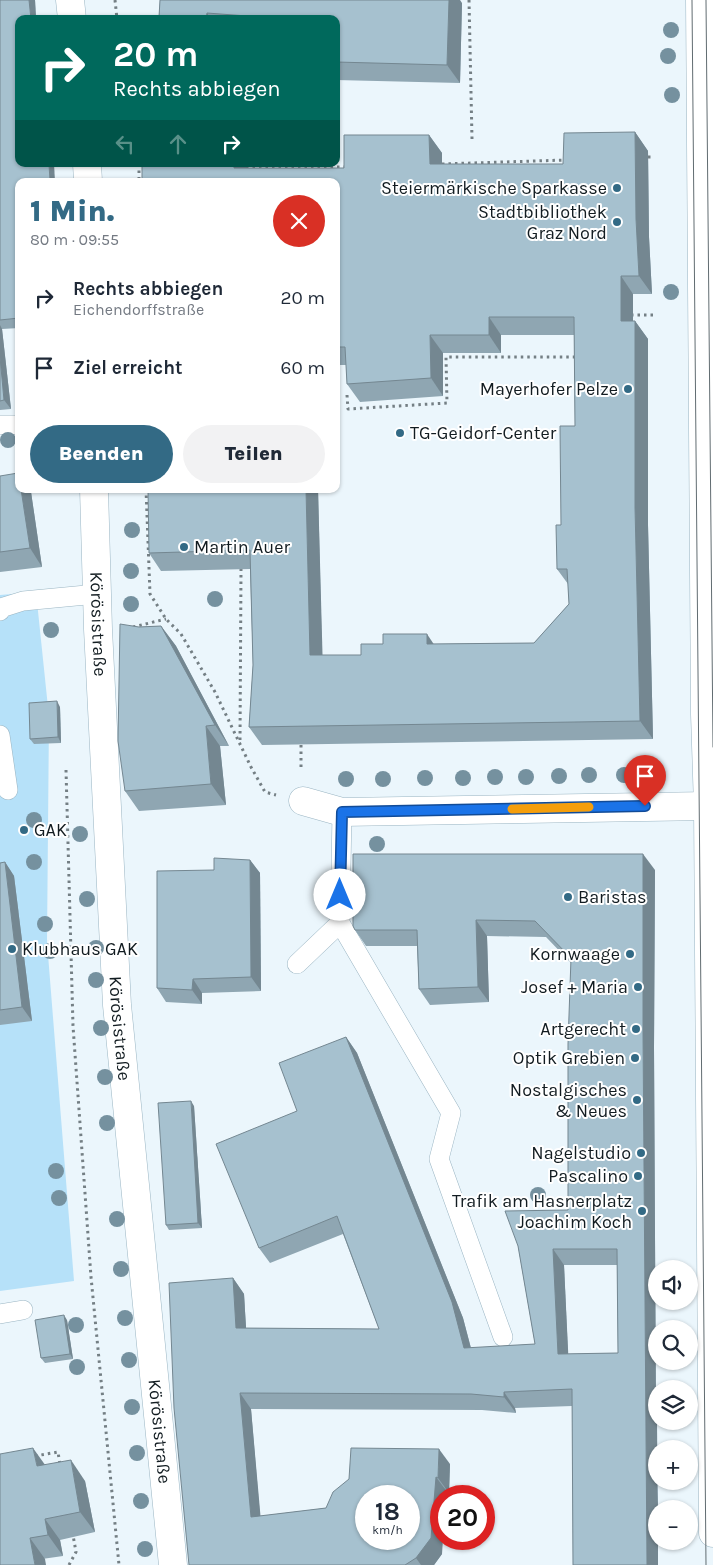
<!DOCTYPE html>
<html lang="de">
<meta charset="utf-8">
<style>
:root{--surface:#fff;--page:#f2f2f3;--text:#1f2937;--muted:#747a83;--accent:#336a85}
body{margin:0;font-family:Karla,sans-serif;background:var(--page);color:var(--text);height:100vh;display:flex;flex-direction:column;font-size:19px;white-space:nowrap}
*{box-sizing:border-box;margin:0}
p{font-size:16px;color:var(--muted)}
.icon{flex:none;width:28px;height:28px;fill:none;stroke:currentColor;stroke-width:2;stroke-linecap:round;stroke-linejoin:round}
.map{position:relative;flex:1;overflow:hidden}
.details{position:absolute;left:15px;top:178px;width:325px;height:315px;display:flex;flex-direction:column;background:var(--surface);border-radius:10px;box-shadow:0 1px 4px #0004}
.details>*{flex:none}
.banner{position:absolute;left:15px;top:15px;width:325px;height:152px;border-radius:10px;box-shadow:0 1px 4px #0004;background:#00695c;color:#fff;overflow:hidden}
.tools{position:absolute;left:648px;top:1260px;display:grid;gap:10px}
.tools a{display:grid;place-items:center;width:50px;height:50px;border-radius:50%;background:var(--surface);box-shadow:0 1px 4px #0004;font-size:25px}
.speed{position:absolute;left:355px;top:1485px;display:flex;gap:10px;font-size:25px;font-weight:700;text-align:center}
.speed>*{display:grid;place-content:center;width:65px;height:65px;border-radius:50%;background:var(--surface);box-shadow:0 1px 4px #0004;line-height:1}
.speed small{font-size:12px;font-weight:400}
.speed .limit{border:8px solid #d22;background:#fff;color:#111}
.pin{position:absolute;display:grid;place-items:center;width:42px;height:42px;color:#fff;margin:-51px -21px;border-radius:50% 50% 50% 0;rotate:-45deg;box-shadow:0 0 5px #0007}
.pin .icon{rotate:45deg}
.me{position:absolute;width:55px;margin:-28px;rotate:0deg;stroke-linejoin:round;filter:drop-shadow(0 0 4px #0008)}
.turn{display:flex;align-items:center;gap:18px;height:105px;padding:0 15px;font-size:22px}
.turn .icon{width:65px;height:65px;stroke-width:2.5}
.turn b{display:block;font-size:35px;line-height:42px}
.lanes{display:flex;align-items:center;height:48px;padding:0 15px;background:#0003;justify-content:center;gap:25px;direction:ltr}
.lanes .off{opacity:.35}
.round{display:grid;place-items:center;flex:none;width:52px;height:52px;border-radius:26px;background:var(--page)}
.headline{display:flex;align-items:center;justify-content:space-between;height:85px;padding:0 15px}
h1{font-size:30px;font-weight:800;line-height:38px;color:var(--accent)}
.button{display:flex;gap:10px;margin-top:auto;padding:10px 15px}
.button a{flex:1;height:58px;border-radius:30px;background:var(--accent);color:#fff;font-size:20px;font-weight:800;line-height:58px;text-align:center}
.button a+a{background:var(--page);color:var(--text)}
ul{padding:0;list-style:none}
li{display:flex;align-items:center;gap:15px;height:70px;padding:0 15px}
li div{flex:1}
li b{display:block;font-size:19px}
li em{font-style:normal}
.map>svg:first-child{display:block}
</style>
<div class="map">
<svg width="713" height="1565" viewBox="0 0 713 1565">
<rect width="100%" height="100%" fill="#ebf6fc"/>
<!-- green -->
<path fill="#b6e1f9" d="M36,592L49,717L47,942L74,1281L0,1291V595Z"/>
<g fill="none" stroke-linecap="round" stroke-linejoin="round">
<!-- lane casing -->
<g stroke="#9ab5c3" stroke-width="20">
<g id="lane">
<path d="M0,425H19"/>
<path d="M0,611L1,608L23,601L97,594"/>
<path d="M0,735L8,790"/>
<path d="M342,812L340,923L451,1113L439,1159L503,1337"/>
<path d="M297,964L340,923"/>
<path d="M0,1314L23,1310"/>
</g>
</g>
<!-- street casing -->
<g stroke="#9ab5c3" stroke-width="29">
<path id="street" d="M303,801L342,812L708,806"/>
</g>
<!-- secondary casing -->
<g stroke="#9ab5c3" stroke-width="29">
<g id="secondary">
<path d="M70,0L72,19"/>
<path d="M700,0L705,714L708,806L713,1533"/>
<path d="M87,164L88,181"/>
<path id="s1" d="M94,489L98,629L117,1005L173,1565"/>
</g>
</g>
<!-- path -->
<g stroke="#747f84" stroke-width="3" stroke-dasharray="2.5 4" stroke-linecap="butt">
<path d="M115,0L117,19"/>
<path d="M469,0L472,139"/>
<path d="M648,157H654"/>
<path d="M139,164V181"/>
<path d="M442,164L566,160"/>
<path d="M246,167H348"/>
<path d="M631,315H655"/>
<path d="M347,395L348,409L447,403L446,357H578"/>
<path d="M146,489L150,594L166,619L181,634L215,692L251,767L265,792L276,795"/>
<path d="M133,627L166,619"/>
<path d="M240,740L241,569"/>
<path d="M301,767V744"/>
<path d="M66,770L73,1026L91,1277L119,1565"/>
<path d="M35,1456L58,1452L60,1465"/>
<path d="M69,1565L76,1552L73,1535"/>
</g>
<!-- lane -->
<use href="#lane" stroke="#fff" stroke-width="19"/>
<!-- street -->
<use href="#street" stroke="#fff" stroke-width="28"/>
<!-- secondary -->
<use href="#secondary" stroke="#fff" stroke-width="28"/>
<!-- tram -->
<g stroke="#616c71" stroke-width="1">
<path d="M692,0L706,1565"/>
<path d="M706,0L713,747"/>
</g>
</g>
<!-- trees -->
<g fill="#75919f">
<circle cx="671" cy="30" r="8"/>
<circle cx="668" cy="56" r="8"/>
<circle cx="672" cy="95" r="8"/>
<circle cx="671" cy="292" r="8"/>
<circle cx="8" cy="440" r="8"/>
<circle cx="132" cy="530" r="8"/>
<circle cx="131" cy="571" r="8"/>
<circle cx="215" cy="599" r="8"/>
<circle cx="131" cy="604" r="8"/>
<circle cx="51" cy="630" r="8"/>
<circle cx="589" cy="775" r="8"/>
<circle cx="624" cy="775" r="8"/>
<circle cx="559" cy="776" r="8"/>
<circle cx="495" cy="777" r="8"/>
<circle cx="526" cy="777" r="8"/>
<circle cx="425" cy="778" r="8"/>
<circle cx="463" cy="778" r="8"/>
<circle cx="346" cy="779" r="8"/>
<circle cx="383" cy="779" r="8"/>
<circle cx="34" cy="820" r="8"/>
<circle cx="80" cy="834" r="8"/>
<circle cx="377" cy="844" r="8"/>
<circle cx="34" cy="862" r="8"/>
<circle cx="87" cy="899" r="8"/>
<circle cx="45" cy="924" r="8"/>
<circle cx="96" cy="948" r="8"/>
<circle cx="50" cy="951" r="8"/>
<circle cx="96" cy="980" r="8"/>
<circle cx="101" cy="1028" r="8"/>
<circle cx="105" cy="1077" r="8"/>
<circle cx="107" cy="1123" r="8"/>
<circle cx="56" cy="1171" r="8"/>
<circle cx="538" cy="1195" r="8"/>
<circle cx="59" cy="1198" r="8"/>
<circle cx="117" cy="1219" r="8"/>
<circle cx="121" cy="1269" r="8"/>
<circle cx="125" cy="1318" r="8"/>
<circle cx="76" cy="1325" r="8"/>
<circle cx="129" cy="1360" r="8"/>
<circle cx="77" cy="1367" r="8"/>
<circle cx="132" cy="1407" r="8"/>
<circle cx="137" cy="1453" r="8"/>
<circle cx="141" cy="1501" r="8"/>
<circle cx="145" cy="1549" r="8"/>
</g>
<!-- wall -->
<g fill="#8fa6b2" fill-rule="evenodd">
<path d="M0,0H35L36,19H19V328L2,329L11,409L0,410Z"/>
<path d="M160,0L462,3L460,83L336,80V19H160L159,17Z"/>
<path d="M635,132L648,151L649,237L652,294H633V321H635L648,339V525L653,739L262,745L249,727L253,665L250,569L161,571L149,553L318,489L322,655H361L434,644L534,643L569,604L568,584L557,569L561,525L575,426L574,335H501V353H443V396L360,402L347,384L346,365H336V181L142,164H246V168H344L429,135L442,153V164H563Z"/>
<path d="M0,476L19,489H29L31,492L42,567L0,572Z"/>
<path d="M161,626L176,646L229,746H220L226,805L139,811L125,791L139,627Z"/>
<path d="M60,707L61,743L34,744L30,739Z"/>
<path d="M250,860L260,873L261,991L202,993V1004L166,1002L157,988L214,870Z"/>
<path d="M5,862L14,876L32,1021L0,1025V863Z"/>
<path d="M655,870L654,1048L656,1421H657L658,1509H656V1541H658V1565H573L572,1406L515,1408L516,1413L482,1410L251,1409L260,1516L326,1508L450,1464L449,1493H448L447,1496H441L442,1554L434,1565H189L233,1278L244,1294L246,1328L379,1329L343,1234L270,1263L259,1248L297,1111L346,1037L357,1053L463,1318L471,1348L535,1344L518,1246L568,1210L571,963L546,937L487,936L489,1002L430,1005L419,989L417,946H366L355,930ZM564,1265H617L618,1353L568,1354Z"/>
<path d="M194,1106L202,1228L169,1230L166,1225Z"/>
<path d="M67,1320L73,1359L45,1363L41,1358Z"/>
<path d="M45,1464L85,1481L95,1532L60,1540L63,1556L0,1565Z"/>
</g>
<!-- shaded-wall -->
<g fill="#748791">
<path d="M29,0H35L36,19H31Z"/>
<path d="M449,0H460L462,3L460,83L447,65Z"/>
<path d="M207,13L211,19H206Z"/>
<path d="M635,132L648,151L649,237L652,294L639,276L636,219Z"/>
<path d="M429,135L442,153V182L430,164Z"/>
<path d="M49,164H54L55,181H50Z"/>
<path d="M234,164H246L247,181L234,168Z"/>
<path d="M621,276L633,294V339L621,321Z"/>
<path d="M489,317L501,335V353L489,335Z"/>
<path d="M635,321L648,339V525L653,739L640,721L635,507Z"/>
<path d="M0,325L2,329L11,409L4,400L0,357Z"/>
<path d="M430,335L443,353V396L431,378Z"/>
<path d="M21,489H29L31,492L42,567L30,548Z"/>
<path d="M306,489H318L323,673L310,655Z"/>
<path d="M161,626L176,646L229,746L215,725Z"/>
<path d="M427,634L439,652L427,644Z"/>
<path d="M57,701L60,707L61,743L58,737Z"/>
<path d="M206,726L220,746L226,805L211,784Z"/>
<path d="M643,854L655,870L654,1048L656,1421H657V1449H656V1481H657L658,1509H656V1541H658V1565H647L643,1032Z"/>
<path d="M250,860L260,873L261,991L251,977Z"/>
<path d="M5,862L14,876L32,1021L22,1007Z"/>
<path d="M476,920L487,936L489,1002L478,987Z"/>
<path d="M193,979L202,993V1004L192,990Z"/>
<path d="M346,1037L357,1053L463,1318L475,1364L464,1348Z"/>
<path d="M191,1101L194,1106L202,1228L198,1223Z"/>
<path d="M553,1249L564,1265L569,1370L558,1354Z"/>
<path d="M233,1278L244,1294L247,1344L236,1328Z"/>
<path d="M64,1315L67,1320L73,1359L70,1354Z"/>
<path d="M504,1392L515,1408L516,1413L504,1397Z"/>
<path d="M240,1393L251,1409L262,1533L251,1517Z"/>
<path d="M33,1448L48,1469L37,1466Z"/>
<path d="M439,1449L450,1464L449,1493L438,1478Z"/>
<path d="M71,1460L85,1481L95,1532L80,1512Z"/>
<path d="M436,1477L448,1493L447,1496H441V1539H443L442,1554L434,1565H421L416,1558Z"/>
<path d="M45,1519L60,1540L63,1556L48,1535Z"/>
<path d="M30,1538L45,1559L46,1565H35Z"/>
</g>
<!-- building -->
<g fill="#a6c1cf" stroke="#748791" fill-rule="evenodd">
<path d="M0,0H29L31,19H19V164H49L50,181H19V318L0,320Z"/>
<path d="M160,0H449L447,65L336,62V19H273V18L207,13L206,19H168V18L159,17Z"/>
<path d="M635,132L636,219L639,276H621V321H635V507L640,721L249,727L253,665L250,550L149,553L148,489H306L310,655H361V644H383V634H427V644L534,643L569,604L567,569H557L556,525H561L560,426H575L574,317H489V335H430L431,378L347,384L345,347H336V181H142V164H234V168H344V135H429L430,164H563L564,133Z"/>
<path d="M0,357L4,400L0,401Z"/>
<path d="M18,473L19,489H21L30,548L0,552V476Z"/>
<path d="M120,624L139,627L161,626L215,725L206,726L211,784L125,791L118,741Z"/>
<path d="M57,701L58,737L30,739L29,703Z"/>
<path d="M353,854H643V1032L647,1565H573L572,1389L504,1392V1397L471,1394L240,1393L251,1517L326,1508L333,1492L349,1479L351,1448L439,1449L438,1478L436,1477L431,1538L416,1558L405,1565H189L174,1408L169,1283L233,1278L236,1328L379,1329L337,1216L259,1248L216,1144L297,1111L279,1063L346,1037L452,1302L464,1348L535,1344L518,1246L505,1211L568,1210V1044L571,958L535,921L476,920L478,987L419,989L417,930H355L353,926ZM553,1249H617L618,1353L558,1354ZM366,1496H409V1539H366Z"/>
<path d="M214,858L250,860L251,977L193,979L192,990L157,988V871L214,870Z"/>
<path d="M5,862L22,1007L0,1010V863Z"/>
<path d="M191,1101L198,1223L166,1225L158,1103Z"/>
<path d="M64,1315L70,1354L41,1358L35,1320Z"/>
<path d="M33,1448L37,1466L71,1460L80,1512L45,1519L48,1535L30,1538L35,1565H0V1454Z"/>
</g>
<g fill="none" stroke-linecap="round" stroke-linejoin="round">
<!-- route casing -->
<g stroke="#114b97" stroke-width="12">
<path id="route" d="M340,895L342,812L645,806"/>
</g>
<!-- route -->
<use href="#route" stroke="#1a73e8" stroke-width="9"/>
<!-- slow -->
<path stroke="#f59e0b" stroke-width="9" d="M512,809L589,807"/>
</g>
<!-- markers -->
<g fill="#336a85" stroke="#fff" stroke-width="2">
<circle cx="617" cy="188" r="5"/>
<circle cx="617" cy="222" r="5"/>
<circle cx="628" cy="389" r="5"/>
<circle cx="400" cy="433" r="5"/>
<circle cx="184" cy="547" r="5"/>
<circle cx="24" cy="830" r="5"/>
<circle cx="568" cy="897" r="5"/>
<circle cx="12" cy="949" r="5"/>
<circle cx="630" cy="954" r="5"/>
<circle cx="638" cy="987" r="5"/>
<circle cx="636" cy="1029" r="5"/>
<circle cx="635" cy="1058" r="5"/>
<circle cx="637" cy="1100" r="5"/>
<circle cx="641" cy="1153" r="5"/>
<circle cx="638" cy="1176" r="5"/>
<circle cx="642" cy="1211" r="5"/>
</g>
<g text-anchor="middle" stroke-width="4" stroke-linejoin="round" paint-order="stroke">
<!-- poi labels -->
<g font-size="18" fill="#121c21" stroke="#fff" text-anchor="end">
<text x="607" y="194">Steiermärkische Sparkasse</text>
<text x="607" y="218">Stadtbibliothek<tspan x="607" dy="21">Graz Nord</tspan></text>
<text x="618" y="395">Mayerhofer Pelze</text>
<text x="410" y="439" text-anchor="start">TG-Geidorf-Center</text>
<text x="194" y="553" text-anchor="start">Martin Auer</text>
<text x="34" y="836" text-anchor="start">GAK</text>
<text x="578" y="903" text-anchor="start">Baristas</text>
<text x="22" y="955" text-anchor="start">Klubhaus GAK</text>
<text x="620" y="960">Kornwaage</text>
<text x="628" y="993">Josef + Maria</text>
<text x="626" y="1035">Artgerecht</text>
<text x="625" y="1064">Optik Grebien</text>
<text x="627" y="1096">Nostalgisches<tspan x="627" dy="21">&amp; Neues</tspan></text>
<text x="631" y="1159">Nagelstudio</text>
<text x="628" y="1182">Pascalino</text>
<text x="632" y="1207">Trafik am Hasnerplatz<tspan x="632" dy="21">Joachim Koch</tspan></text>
</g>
<!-- street labels -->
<g font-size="18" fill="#121c21" stroke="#fff">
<text dy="6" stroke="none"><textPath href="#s1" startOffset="135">Körösistraße</textPath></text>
<text dy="6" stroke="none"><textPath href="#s1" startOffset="540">Körösistraße</textPath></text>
<text dy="6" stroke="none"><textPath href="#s1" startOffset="945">Körösistraße</textPath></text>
</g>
</g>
</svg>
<div class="tools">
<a><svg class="icon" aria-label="sound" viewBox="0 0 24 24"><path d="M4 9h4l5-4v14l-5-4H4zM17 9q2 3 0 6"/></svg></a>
<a><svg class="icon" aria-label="search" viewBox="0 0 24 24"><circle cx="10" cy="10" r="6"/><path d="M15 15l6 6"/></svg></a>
<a><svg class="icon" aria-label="layers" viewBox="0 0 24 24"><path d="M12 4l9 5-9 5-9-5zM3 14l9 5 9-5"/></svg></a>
<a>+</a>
<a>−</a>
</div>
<div class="speed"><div>18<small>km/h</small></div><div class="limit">20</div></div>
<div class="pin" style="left:645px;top:806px;background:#d93025"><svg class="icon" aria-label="arrive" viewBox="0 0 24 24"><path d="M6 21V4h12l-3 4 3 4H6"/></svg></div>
<svg class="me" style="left:340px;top:895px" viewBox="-20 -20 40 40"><circle r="19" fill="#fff"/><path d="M0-13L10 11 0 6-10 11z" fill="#1a73e8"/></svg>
<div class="banner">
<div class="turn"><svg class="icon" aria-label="right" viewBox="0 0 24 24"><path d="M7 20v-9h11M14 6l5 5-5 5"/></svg><div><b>20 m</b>Rechts abbiegen</div></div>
<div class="lanes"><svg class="icon off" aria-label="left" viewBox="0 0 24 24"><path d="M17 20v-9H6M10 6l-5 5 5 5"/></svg><svg class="icon off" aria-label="ahead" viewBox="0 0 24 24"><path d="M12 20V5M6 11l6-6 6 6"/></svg><svg class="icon" aria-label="right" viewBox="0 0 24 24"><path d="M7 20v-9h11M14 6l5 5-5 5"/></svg></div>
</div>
<section class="details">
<div class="headline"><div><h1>1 Min.</h1><p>80 m · 09:55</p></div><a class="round" style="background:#d93025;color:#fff"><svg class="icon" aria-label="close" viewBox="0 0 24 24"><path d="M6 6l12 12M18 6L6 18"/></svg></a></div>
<ul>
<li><svg class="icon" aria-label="right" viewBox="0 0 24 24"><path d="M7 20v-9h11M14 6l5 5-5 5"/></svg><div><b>Rechts abbiegen</b><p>Eichendorffstraße</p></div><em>20 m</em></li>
<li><svg class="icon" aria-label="arrive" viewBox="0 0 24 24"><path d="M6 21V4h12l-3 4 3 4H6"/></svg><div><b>Ziel erreicht</b></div><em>60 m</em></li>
</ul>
<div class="button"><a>Beenden</a><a>Teilen</a></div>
</section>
</div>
